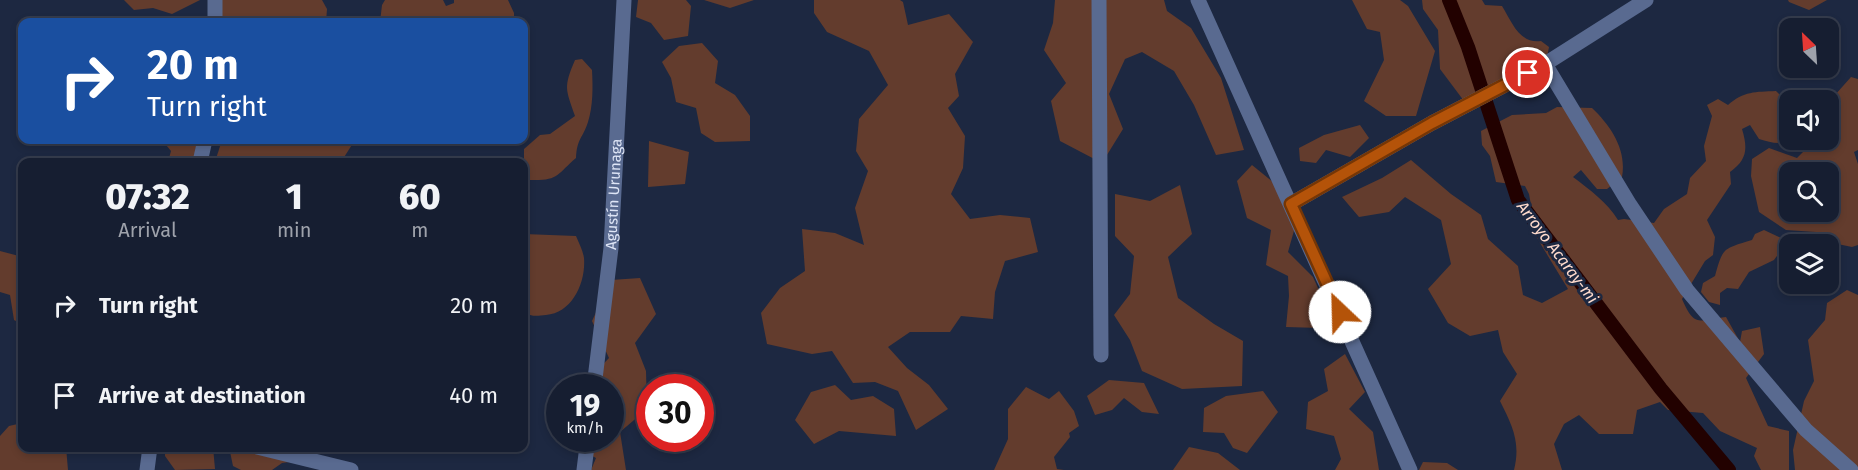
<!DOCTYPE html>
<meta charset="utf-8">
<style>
:root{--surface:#161e31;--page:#1f2739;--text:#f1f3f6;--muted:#9ea2ab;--line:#353c4d}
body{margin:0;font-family:"Fira Sans",sans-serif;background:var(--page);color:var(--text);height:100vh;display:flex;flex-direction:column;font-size:22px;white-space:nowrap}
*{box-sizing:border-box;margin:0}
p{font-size:20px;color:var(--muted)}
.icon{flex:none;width:33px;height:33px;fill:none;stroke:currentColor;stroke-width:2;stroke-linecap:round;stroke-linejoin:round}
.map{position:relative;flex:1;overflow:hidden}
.sheet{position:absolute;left:18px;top:158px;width:510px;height:294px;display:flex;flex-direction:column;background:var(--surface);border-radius:12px;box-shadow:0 3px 9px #0003,0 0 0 2px var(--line)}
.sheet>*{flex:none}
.guide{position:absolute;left:18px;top:18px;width:510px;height:126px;border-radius:12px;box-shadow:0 3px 9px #0003,0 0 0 2px var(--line);background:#1a4fa0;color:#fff;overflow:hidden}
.needle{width:39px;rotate:335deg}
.controls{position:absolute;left:1779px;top:18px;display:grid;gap:12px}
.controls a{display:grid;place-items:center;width:60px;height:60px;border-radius:12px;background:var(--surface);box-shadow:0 3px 9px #0003,0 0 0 2px var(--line);font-size:30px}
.speed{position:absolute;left:546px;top:374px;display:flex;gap:12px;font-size:30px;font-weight:700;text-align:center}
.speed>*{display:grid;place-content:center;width:78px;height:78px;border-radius:50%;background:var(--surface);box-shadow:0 3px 9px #0003,0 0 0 2px var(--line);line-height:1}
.speed small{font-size:15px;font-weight:400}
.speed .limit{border:9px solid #d22;background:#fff;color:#111}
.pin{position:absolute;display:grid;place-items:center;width:51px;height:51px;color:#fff;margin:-26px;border:3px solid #fff;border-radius:50%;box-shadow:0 2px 6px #0007}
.me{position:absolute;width:66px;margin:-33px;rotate:336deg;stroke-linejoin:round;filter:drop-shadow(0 0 4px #0008)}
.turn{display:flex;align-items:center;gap:21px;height:126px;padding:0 30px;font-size:27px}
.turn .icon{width:78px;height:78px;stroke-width:2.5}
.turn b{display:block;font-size:42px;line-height:51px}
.eta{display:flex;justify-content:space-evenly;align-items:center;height:102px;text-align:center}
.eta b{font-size:36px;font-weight:800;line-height:42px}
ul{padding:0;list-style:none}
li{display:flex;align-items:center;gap:18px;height:90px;padding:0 30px}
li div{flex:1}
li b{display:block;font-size:22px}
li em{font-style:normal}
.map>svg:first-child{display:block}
</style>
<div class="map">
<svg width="1858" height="470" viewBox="0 0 1858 470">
<rect width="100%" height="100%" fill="#1d2841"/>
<!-- green -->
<g fill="#633c2d" fill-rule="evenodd">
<path d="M124,0H200L172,14L153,8L134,10Z"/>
<path d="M220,0H322L327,9L326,22H220Z"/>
<path d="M385,0H443L446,6L454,3V0H508L514,13V22H380L382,5Z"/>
<path d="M638,0H686L691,6L688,36L664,40L651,23L636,17Z"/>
<path d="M704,0H754L730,8Z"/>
<path d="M814,0H900L903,2L908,25L949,14L973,42L955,74L959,96L948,108L965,136L963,168L951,194L970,219L1000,215L1030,218L1038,252L1005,261L995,292L993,319L961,316L950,332H910L888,347L907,368L929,385L948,409L916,430L898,391L875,382L853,383L832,351L812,354L767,344L761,313L780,288L805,271L802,229L835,233L864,245L855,208L868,171L856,151L859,119L888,85L869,51L827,32L814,13Z"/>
<path d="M1055,0H1164L1167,11L1191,28L1221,78L1244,150L1216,155L1194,105L1174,71L1142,52L1125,59L1109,94L1123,129L1102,163L1060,141L1051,101L1066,83L1044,50L1053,23Z"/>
<path d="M1352,0H1400L1408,6L1435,51L1416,116H1386L1364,101L1384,60L1380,32L1367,29Z"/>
<path d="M1422,0H1482L1485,5L1502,6C1512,22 1519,44 1541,41L1549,47L1547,57L1529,62L1522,56L1519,49L1514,56L1520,64L1514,72L1464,101L1440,69L1438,30L1423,9Z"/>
<path d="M1788,0H1827L1809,10L1789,2Z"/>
<path d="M702,43L718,61L715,83L735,95L750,116V141L715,142L701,133L696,108L676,102L671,78L662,62L679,46Z"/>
<path d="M582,59L592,70C593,88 593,106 588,122C583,138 577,138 576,158C556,175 559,181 529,180L524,175V149L540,135L550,134L575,116C566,89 563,88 575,60Z"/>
<path d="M1851,77L1858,79V150L1854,152L1858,164V245L1852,247L1828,242L1816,232L1786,230L1759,212L1751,176L1752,159L1769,148L1797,158L1815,140H1828L1829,123L1835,95ZM1790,172H1828V212H1790Z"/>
<path d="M1776,91L1789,104L1790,140H1793C1781,145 1771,143 1759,139L1750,125L1742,129C1748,149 1747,160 1730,172L1731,184L1707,220L1715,237L1713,255L1705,261L1682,299C1694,327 1698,321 1726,317L1740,342L1742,331L1760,327L1764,354L1746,378L1768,426L1789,431V470H1761L1754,456L1757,448L1720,431L1703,413L1668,410L1660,402L1637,410L1633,434H1599L1579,415L1564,424L1554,444L1562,470H1514C1521,442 1512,425 1500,401L1517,374L1503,352L1498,330L1470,336L1448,323L1428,289L1451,264L1441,220L1405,197L1389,212L1359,217L1342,197L1382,178L1411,160L1451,194L1481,215L1488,239L1518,266L1523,295L1542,303L1568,289L1537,238L1529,194L1525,186L1496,182L1490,156L1482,145L1481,131L1512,115L1546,113L1557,107L1592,108C1611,126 1627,150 1622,177L1607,189H1597L1581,170L1573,177C1590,190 1607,202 1618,220L1624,219L1654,223L1664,209L1687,194L1690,178L1706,161L1704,146L1712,116L1707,105L1718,99L1728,105C1744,91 1755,92 1776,91Z"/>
<path d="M1360,125L1369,138L1350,157L1326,150L1316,163L1300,161L1299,148L1324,135Z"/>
<path d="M162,140H197L194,162H168L171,151Z"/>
<path d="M227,140H355L341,162H215L221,143Z"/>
<path d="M649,141L689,152L685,184L648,187Z"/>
<path d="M1252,165L1285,192L1295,227L1288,252L1313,277L1328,310L1320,328L1286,327L1289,296L1288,276L1266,265L1271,230L1247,218L1237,181Z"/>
<path d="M1180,185L1192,234L1168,257L1178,298L1214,324L1243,341L1242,386L1182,389L1142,371L1130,340L1114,315L1130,294L1134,256L1115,236V194L1150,201Z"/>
<path d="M1764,230L1781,238L1782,249L1774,260L1749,272L1738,289L1727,288L1720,293V305L1709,302L1701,292L1703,283L1715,276C1723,247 1723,249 1752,240L1755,234Z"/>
<path d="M524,234L576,236C579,243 583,251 584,258C586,283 572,313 546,315C537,316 531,317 524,312Z"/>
<path d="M22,240V324L14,320L10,295L0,292V251L19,256Z"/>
<path d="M640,278L656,314L635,343L646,371L647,409L620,432L626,470H591L596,458L572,445V438H610V387H585L588,380L609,358L592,321L611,280Z"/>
<path d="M1847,290L1858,295V470H1795L1793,450L1804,401L1814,381L1808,340L1825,320L1827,303Z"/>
<path d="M1345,354L1365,392L1349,409L1373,432L1379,470H1335L1341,459L1334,436L1306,429L1308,402L1328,391L1324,369Z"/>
<path d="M1109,380L1144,383L1159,414L1142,412L1124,398L1112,410L1095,415L1087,396Z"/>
<path d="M835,385L851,400L873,396L894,409L896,436L839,431L814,444L795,420L811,392Z"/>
<path d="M1026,387L1049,399L1059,391L1074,411L1079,426L1069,433L1070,437L1054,457L1057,469L1064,470H994L1008,439V409Z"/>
<path d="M1263,391L1278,412L1247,453L1233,448L1224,433L1203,432L1204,408L1226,396Z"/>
<path d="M22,423V447H66L68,470H0V436L9,426Z"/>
<path d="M165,447H213L215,469L175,470L165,456Z"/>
<path d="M229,447H305L296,461L282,463L272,470H241L233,466Z"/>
<path d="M1189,447L1218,453L1240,470H1173Z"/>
<path d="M1423,462L1447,463L1458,470H1419Z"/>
</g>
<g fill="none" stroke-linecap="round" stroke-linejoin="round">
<!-- stream -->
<path stroke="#220100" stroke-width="14" d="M1449,0L1468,47L1518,200L1661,389L1729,470"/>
<!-- street -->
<g stroke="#596a90" stroke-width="15">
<path d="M215,0V22"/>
<path d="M1099,0L1101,355"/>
<path d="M1198,0L1410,470"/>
<path d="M1545,64L1630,205L1687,290L1806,430L1851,470"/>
<path d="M200,162L205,140"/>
<path d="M1291,204L1432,123L1545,64L1646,0"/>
<path id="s1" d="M594,387L611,248L624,0"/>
<path d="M257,447L351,470"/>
<path d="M147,470L150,447"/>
<path d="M584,470L588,438"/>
</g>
</g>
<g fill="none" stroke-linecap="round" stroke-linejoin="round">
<!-- route casing -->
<g stroke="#753606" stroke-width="15">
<path id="route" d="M1340,312L1291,204L1432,123L1528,73"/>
</g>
<!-- route -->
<use href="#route" stroke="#b45309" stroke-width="10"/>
</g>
<g text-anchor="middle" stroke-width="6" stroke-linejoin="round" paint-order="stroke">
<!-- street labels -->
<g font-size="15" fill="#dee5f6" stroke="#1d2841">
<text dy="5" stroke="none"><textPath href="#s1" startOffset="194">Agustín Urunaga</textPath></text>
</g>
<!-- water labels -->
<g font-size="16" font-style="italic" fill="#ffdbcd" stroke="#1d2841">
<text transform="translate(1558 252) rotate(53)" y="6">Arroyo Acaray-mi</text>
</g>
</g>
</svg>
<div class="controls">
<a><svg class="needle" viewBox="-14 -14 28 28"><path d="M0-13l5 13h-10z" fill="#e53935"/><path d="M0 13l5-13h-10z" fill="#9ea2ab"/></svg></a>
<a><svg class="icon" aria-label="sound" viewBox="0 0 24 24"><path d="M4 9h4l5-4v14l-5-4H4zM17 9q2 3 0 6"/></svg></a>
<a><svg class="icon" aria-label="search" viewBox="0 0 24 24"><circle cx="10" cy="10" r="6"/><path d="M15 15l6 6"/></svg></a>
<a><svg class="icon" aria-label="layers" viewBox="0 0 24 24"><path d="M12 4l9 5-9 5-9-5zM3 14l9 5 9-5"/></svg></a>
</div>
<div class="speed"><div>19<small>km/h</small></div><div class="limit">30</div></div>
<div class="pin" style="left:1528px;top:73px;background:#d93025"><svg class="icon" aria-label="arrive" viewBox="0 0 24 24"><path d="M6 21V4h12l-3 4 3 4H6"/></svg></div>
<svg class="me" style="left:1340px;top:312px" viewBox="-20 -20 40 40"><circle r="19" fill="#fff"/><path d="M0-13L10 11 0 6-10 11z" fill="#b45309"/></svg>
<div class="guide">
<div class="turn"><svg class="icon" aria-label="right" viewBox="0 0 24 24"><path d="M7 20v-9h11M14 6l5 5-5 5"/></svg><div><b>20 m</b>Turn right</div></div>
</div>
<section class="sheet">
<div class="eta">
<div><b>07:32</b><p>Arrival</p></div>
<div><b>1</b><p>min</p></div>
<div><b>60</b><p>m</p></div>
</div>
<ul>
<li><svg class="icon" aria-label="right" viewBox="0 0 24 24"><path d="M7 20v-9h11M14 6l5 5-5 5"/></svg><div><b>Turn right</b></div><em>20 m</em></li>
<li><svg class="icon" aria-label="arrive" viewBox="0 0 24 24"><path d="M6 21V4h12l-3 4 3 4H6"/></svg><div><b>Arrive at destination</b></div><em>40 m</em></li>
</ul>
</section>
</div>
